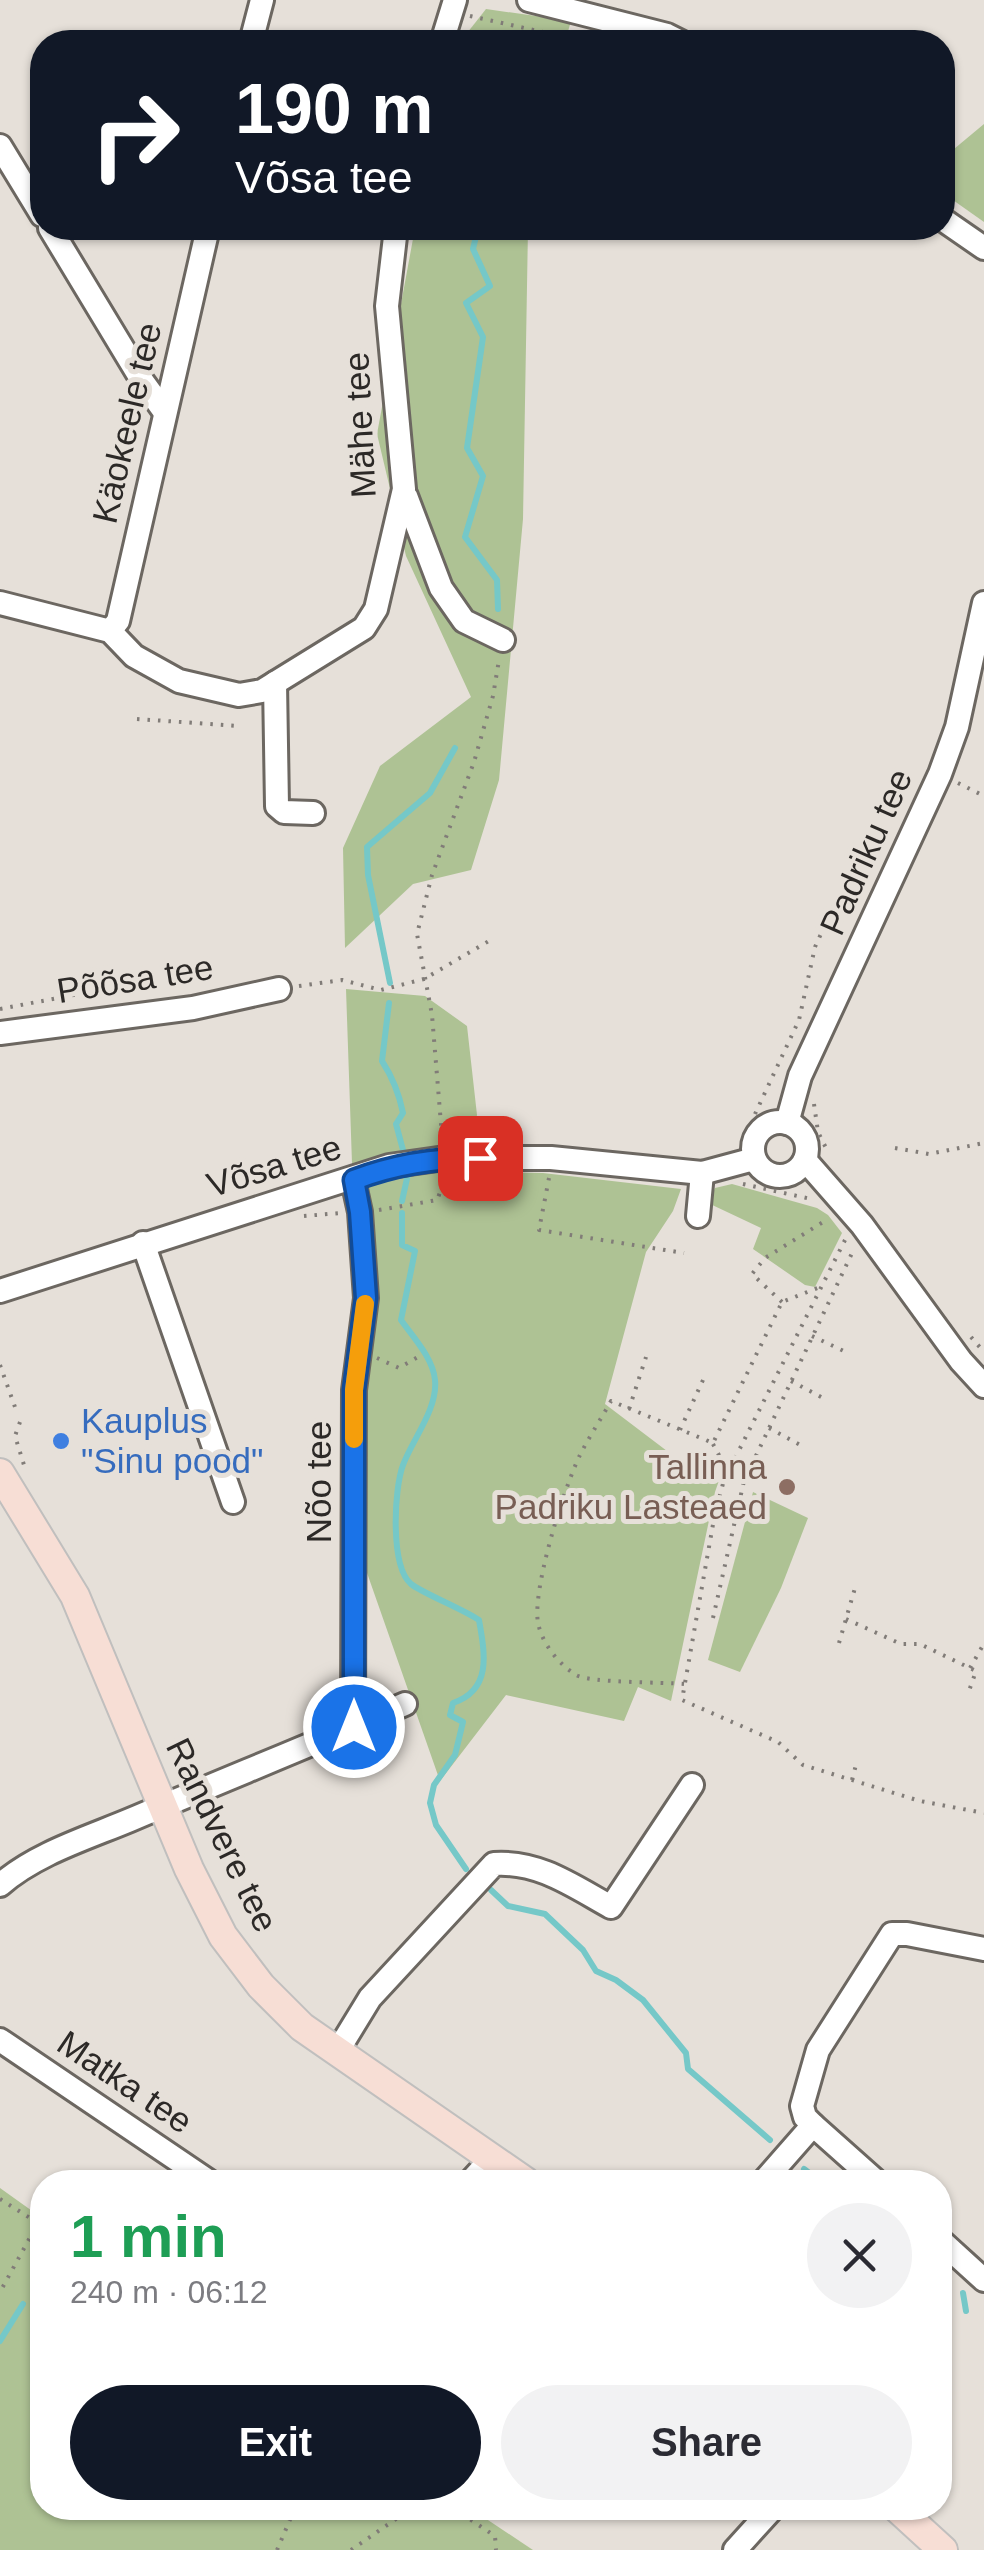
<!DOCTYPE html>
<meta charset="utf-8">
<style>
:root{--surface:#fff;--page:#f2f2f3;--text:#2b2b33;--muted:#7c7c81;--accent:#111827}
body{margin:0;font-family:Arial,sans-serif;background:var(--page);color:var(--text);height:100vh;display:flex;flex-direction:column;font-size:38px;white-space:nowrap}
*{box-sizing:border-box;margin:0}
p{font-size:32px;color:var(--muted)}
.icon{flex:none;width:55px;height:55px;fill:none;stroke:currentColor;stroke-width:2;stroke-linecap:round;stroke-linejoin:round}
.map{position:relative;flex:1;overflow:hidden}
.side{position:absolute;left:30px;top:2170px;width:922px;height:350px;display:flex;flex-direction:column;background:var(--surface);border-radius:40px;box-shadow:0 2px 8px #0004}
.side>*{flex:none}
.guide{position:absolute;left:30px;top:30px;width:925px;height:210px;border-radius:40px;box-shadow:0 2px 8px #0004;background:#111827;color:#fff;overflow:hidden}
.pin{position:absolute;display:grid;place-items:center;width:85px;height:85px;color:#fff;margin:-42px;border-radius:20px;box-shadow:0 5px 15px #0006}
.me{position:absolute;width:110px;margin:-55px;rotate:0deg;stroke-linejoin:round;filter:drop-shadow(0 0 8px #0008)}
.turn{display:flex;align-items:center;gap:35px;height:210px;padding:0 40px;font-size:45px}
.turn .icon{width:130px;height:130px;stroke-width:2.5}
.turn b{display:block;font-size:70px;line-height:85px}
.round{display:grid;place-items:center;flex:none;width:105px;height:105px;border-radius:52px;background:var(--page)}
.summary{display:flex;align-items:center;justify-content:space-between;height:170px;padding:0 40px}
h1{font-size:60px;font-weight:700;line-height:75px;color:#1e9e55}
.action{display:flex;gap:20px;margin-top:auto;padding:20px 40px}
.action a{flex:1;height:115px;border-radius:60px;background:var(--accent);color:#fff;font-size:40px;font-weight:700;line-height:115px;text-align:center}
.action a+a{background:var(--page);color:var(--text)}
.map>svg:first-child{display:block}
</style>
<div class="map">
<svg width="984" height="2550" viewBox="0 0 984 2550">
<rect width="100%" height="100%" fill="#e6e0d9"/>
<!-- green -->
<g fill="#aec294">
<path d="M486,9L571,21L565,42H460Z"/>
<path d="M984,124V222L943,193L942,159Z"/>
<path d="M415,228H528L523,519L499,780L471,870L413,884L345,948L343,848L380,766L471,697L406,556L377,434Z"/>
<path d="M346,989L425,996L467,1026L477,1115L464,1172L543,1173L681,1189L673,1211L646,1252L605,1404L696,1473L717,1467L723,1469L715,1492L671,1701L638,1687L624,1721L506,1695L440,1781L366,1570Z"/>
<path d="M732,1184L817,1208L828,1215L842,1233L815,1287L805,1285L753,1249L761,1228L708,1203L715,1188Z"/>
<path d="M753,1492L808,1518L781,1588L740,1672L708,1660Z"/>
<path d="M0,2188L42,2218V2508H470L533,2550H0Z"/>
</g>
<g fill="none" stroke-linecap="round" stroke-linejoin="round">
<!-- stream -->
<g stroke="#75c8c8" stroke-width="6">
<path d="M508,42L510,40"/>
<path d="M478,228L473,249L490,286L466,303L483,337L467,448L483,476L465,537L497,580L498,609"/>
<path d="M390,983L368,875L367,847L430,793L455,748"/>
<path d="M389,1003L382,1061C393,1078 399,1093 403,1113L396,1124L403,1150"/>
<path d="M402,1201L408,1174"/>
<path d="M402,1213V1245L415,1251L401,1320C413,1337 433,1358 435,1380C438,1409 412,1440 403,1465C394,1489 390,1566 411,1584C424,1594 461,1608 479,1620C485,1654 492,1690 453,1703L450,1715L463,1722L455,1755L434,1785L430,1803L436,1825L466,1869"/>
<path d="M491,1890L508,1906L545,1914L583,1950L596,1971L616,1980L643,2000L686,2053L688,2069L770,2140"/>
<path d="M804,2169L821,2182"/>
<path d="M940,2273L947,2278"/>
<path d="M963,2293L966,2311"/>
<path d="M0,2341L23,2304"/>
</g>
<!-- minor casing -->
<g stroke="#6c6761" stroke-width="28">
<g id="minor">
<path d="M529,0L667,35L681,42"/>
<path d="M251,42L262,0"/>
<path d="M442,42L455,0"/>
<path d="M0,146L42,215"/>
<path d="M942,219L984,248"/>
<path d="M50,228L143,382L164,411"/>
<path d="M406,496L441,588L464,621L503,640"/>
<path d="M0,603L110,631L134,656L179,681L239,695L262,691L364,628L376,609L404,489L387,306L396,228"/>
<path d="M110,631L118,621L208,228"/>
<path d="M275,683L277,806L284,812L313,813"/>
<path d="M0,1033L193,1008L279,989"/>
<circle cx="780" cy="1149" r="27"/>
<path d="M787,1123L800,1076L940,774L957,727L984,603"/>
<path d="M805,1160L862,1225L961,1361L984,1386"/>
<path d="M698,1216L702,1173"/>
<path d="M143,1243L233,1502"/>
<path d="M0,1291L389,1166L445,1158H551L702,1173L754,1159"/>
<path d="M353,1727L354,1390L366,1298L360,1212L353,1180"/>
<path d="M0,1885C35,1854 87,1838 130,1820C221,1781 314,1744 405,1704"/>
<path d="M0,2040L210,2182"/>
<path d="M337,2052L370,1998L494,1864C539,1861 573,1886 611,1907L692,1785"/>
<path d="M813,2125L805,2117L802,2106L818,2050L892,1934H907L984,1949"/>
<path d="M470,2182L492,2158"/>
<path d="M763,2182L813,2125L877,2182"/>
<path d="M940,2240L984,2280"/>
<path d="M735,2550L773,2508"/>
</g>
</g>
<!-- major casing -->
<g stroke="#c0bfbe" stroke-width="32">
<g id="major">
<path d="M0,1473L75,1596L189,1869L223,1936L261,1986L302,2027L526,2182"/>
<path d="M897,2508L943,2550"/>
</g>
</g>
<!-- path -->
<g stroke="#817c78" stroke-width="4" stroke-dasharray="2.5 8" stroke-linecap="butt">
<path d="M470,16L588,42"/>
<path d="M137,719L239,726"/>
<path d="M958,783L984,796"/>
<path d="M299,986L342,980L381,990L424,979L494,938"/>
<path d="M0,1009L100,990"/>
<path d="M814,1104L818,1132L828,1152"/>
<path d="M755,1114L799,1020L815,947L835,903"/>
<path d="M442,1136L432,1015L417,934L432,875L474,762L493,696L499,660"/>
<path d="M895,1148L929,1154L984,1143"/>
<path d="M549,1178L539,1230L684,1253"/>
<path d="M743,1184L811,1199"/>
<path d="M379,1210L437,1200L445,1180"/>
<path d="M304,1216L340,1213"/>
<path d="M845,1240L724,1480L715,1513L682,1700L778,1742L803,1765L920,1801L984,1813"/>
<path d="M782,1302L752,1274L765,1258L828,1219"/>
<path d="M812,1336L848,1353"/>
<path d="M971,1337L984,1352"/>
<path d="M377,1358L399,1368L418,1357"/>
<path d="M0,1365L15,1407"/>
<path d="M791,1381L825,1399"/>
<path d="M629,1409L646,1357"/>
<path d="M20,1422L15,1436L24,1465"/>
<path d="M769,1428L802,1446"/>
<path d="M680,1430L703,1380"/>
<path d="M713,1444L728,1472L744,1481"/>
<path d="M713,1618L744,1481L853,1251"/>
<path d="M846,1619L901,1644H920L976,1671L969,1691"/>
<path d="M839,1643L855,1588"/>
<path d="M970,1668L982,1647"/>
<path d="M684,1684C662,1682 590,1683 576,1675C560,1665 544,1646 539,1627C529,1597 565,1485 580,1455C589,1437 601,1419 611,1401L713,1443L782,1302L820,1287"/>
<path d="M852,1780L857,1761"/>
<path d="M0,2199L38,2223L0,2292"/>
<path d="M453,2508L495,2536L496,2550"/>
<path d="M277,2550L295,2508"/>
<path d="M351,2550L412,2508"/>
</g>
<!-- minor -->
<use href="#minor" stroke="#fff" stroke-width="22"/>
<!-- major -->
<use href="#major" stroke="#f7ded5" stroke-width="28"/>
</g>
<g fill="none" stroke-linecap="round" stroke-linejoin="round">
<!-- route casing -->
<g stroke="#114b97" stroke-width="25">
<path id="route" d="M354,1727V1390L366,1298L360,1212L354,1180C395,1164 436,1158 480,1158"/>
</g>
<!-- route -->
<use href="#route" stroke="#1a73e8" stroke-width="18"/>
<!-- slow -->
<path stroke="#f59e0b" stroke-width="18" d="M354,1439V1390L365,1304"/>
</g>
<!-- markers -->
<circle fill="#3f7fe0" stroke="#e6e0d9" stroke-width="4" cx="61" cy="1441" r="10"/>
<circle fill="#8d6e63" stroke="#e6e0d9" stroke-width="4" cx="787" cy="1487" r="10"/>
<g text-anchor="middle" stroke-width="10" stroke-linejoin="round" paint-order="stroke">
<!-- street labels -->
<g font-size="35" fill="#2c2927" stroke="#e6e0d9">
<text transform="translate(127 423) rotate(-77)" y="12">Käokeele tee</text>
<text transform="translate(360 425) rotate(-93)" y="12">Mähe tee</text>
<text transform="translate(866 852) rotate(-66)" y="12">Padriku tee</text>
<text transform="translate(135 979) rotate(-9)" y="12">Põõsa tee</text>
<text transform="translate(274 1166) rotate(-17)" y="12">Võsa tee</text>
<text transform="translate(319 1482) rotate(-90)" y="12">Nõo tee</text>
<text transform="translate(222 1835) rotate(64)" y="12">Randvere tee</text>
<text transform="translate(125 2082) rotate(34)" y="12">Matka tee</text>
</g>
<!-- shop labels -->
<g font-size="35" fill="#366cbe" stroke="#e6e0d9" text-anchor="start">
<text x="81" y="1433">Kauplus<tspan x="81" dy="40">"Sinu pood"</tspan></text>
</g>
<!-- education labels -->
<g font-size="35" fill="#785e54" stroke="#e6e0d9" text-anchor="end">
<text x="767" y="1479">Tallinna<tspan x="767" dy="40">Padriku Lasteaed</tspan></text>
</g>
</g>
</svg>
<div class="pin" style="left:480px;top:1158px;background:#d93025"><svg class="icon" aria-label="arrive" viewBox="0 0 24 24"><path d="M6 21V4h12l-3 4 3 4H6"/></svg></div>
<svg class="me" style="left:354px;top:1727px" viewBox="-20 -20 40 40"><circle r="17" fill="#1a73e8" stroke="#fff" stroke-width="3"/><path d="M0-11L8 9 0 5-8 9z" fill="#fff"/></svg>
<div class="guide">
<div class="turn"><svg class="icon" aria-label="right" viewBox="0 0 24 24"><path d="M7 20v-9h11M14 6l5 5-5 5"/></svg><div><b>190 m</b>Võsa tee</div></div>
</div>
<section class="side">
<div class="summary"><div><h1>1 min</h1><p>240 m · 06:12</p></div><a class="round"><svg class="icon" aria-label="close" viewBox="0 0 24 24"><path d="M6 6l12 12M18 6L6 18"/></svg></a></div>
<div class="action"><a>Exit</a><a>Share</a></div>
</section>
</div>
